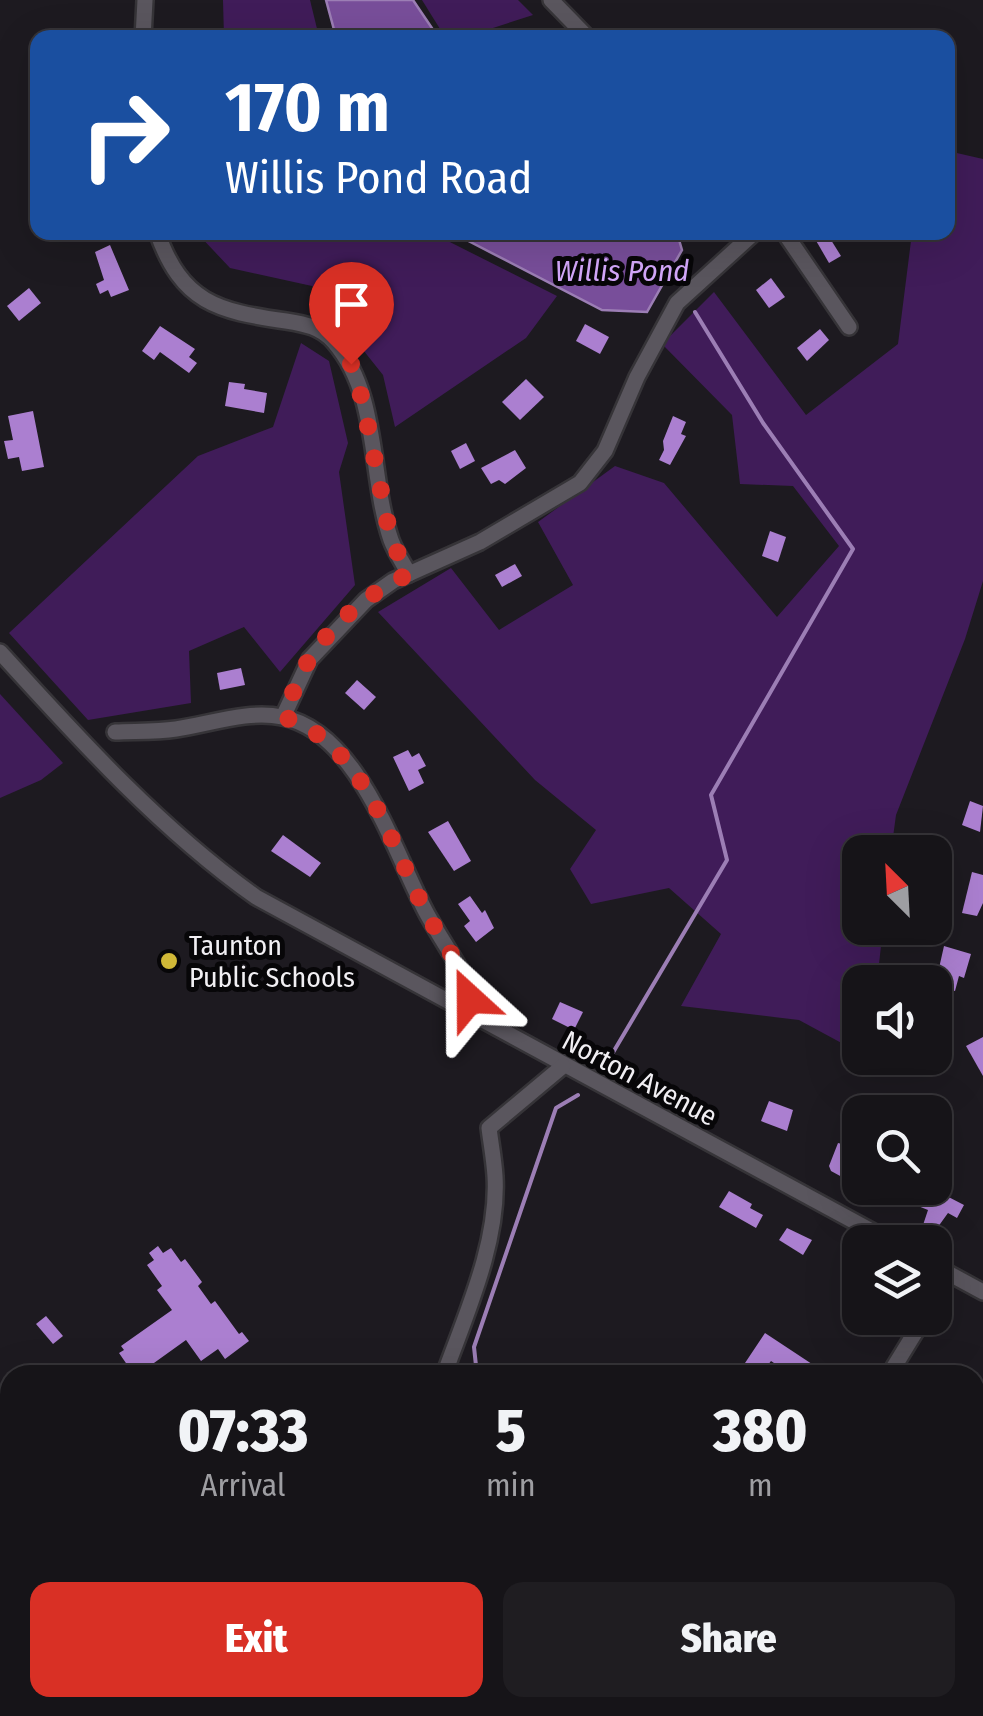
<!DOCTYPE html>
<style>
:root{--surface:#161418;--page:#1f1d21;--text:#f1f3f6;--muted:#9e9ea2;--line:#353337;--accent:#d93025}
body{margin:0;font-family:"Fira Sans Condensed",sans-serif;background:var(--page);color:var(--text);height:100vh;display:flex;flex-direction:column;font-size:38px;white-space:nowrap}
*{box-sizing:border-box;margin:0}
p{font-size:32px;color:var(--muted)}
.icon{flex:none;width:55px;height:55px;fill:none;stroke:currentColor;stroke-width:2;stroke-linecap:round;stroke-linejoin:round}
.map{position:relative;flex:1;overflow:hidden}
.panel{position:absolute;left:0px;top:1365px;width:985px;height:352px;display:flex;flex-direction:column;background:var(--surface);border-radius:30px 30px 0 0;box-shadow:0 10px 40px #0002,0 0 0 2px var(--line)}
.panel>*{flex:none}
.guide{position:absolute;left:30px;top:30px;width:925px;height:210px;border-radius:20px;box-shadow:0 10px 40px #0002,0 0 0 2px var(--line);background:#1a4fa0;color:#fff;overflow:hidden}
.needle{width:65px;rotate:336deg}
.buttons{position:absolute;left:842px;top:835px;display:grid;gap:20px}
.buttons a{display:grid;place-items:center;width:110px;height:110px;border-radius:20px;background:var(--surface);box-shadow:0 10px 40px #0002,0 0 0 2px var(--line);font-size:50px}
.pin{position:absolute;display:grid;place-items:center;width:85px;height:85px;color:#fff;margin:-102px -42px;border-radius:50% 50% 50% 0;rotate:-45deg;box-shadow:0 0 10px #0007}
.pin .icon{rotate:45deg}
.me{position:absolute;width:110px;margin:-55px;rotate:336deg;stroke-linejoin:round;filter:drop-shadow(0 0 8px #0008)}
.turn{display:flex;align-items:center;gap:35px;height:210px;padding:0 30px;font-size:45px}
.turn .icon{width:130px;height:130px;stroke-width:2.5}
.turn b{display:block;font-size:70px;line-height:85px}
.eta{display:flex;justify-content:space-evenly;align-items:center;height:170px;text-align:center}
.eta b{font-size:60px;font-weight:800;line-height:70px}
.cta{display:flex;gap:20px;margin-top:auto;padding:20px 30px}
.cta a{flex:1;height:115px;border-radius:20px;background:var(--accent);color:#fff;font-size:40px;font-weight:800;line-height:115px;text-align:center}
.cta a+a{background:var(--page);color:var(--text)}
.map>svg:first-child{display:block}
</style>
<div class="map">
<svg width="983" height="1716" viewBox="0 0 983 1716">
<rect width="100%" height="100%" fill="#1d1a20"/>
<!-- green -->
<g fill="#401c59">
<path d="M223,0H310L319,37H224Z"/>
<path d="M422,0H518L533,15L465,37H445Z"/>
<path d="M948,151L983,159V581L965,639L896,815L891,852H860V928H883L877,982H860V1053L799,1020L681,1006L721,934L669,888L591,904L570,869L596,830L535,780L378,612L451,568L499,630L573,585L538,522L615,466L664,483L777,617L839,546L793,486L740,484L732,415L662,344L714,292L806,415L898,344L912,233L948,232Z"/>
<path d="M197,233H432L557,296L526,338L395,427L383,375L312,286L230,268Z"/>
<path d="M301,343L329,361L348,443L339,472L355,585L280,672L244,627L189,651L191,703L88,720L9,633L198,456L273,427Z"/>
<path d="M0,694L63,763L41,780L0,798Z"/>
</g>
<!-- water -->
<g fill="#784e9a" stroke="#9c7eb5" stroke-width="2.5">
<path d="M326,0H413L438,37H336Z"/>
<path d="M453,233H677L682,250L647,312L602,310Z"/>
</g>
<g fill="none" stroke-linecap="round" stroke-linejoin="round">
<!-- stream -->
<g stroke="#9c7eb5" stroke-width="4">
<path d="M605,1066L727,860L711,795L853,549L763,423L695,312"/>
<path d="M477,1375L474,1347L556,1108L578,1095"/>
<path d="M424,1716L426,1708"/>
</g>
</g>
<!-- building -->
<g fill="#ab7fd0">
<path d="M811,232H826L841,256L829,263Z"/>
<path d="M110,245L129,290L111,297L108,290L100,294L96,284L104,280L95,252Z"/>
<path d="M771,278L785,297L769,308L756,290Z"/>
<path d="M29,288L41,303L19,321L7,306Z"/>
<path d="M585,324L609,337L600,354L576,341Z"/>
<path d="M160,326L195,349L189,357L197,363L189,373L160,352L154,360L142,351Z"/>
<path d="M820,329L829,340L807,361L797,348Z"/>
<path d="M526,379L544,397L520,420L502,402Z"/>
<path d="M229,382L245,384L244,389L267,393L264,413L225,406Z"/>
<path d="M33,411L44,467L22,471L19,457L8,459L4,441L13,440L8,416Z"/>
<path d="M673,416L686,422L681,434L686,436L670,465L659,460L664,450L663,441Z"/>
<path d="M466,443L475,461L460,469L451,451Z"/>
<path d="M515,450L526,468L505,484L499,480L491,484L481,468Z"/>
<path d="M770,531L786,537L778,562L762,556Z"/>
<path d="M515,564L522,576L502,587L495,575Z"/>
<path d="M241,668L245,685L220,690L217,673Z"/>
<path d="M357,680L376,697L364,710L345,693Z"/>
<path d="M408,750L412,757L419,753L426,766L418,770L424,783L409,791L393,757Z"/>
<path d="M970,801L983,806L980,832L962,825Z"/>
<path d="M448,821L471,861L454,871L428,832Z"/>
<path d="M283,835L321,863L310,877L271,851Z"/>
<path d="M972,872L983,875V903L977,916L962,913Z"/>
<path d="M470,896L482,913L485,910L494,928L476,942L464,926L470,921L458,904Z"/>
<path d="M944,946L971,954L964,978L959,976L955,991L935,986Z"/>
<path d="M560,1002L583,1012L574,1030L552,1019Z"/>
<path d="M983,1037V1076L966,1046Z"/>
<path d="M769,1101L793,1110L787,1131L761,1121Z"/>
<path d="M850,1134L860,1139V1144L842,1177L831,1171L829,1166L838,1143L842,1144Z"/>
<path d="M892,1188H910L909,1191L935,1202V1190L964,1205L957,1218L948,1213L935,1231L923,1225L928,1210L903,1200L901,1206L887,1200Z"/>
<path d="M729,1191L752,1204L750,1208L763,1215L756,1228L719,1207Z"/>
<path d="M787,1228L812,1240L803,1255L779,1240Z"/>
<path d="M158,1246L163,1253L171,1248L181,1262L185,1259L202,1282L198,1286L211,1304L215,1301L239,1334L242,1332L249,1341L225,1359L218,1349L201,1361L186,1340L140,1373L133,1363L128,1366L119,1353L124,1350L121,1346L172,1310L157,1290L162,1286L147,1265L154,1260L149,1253Z"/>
<path d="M46,1316L63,1336L53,1344L36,1324Z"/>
<path d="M765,1333L818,1368L813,1375H792L771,1361L761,1374L745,1363Z"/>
</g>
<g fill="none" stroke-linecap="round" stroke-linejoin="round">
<!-- minor casing -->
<g stroke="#363438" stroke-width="20">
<g id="minor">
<path d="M551,0L588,38"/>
<path d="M143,38L145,0"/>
<path d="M157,232C182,303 217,311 286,321C305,324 321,327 334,342C380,395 369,476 391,540C395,551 403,563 409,574"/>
<path d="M784,232L849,327"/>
<path d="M0,652C79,739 160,829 256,897L892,1242"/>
<path d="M283,717L310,659L366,600L393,581L480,542L580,483L605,451L637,377L677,303L755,232"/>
<path d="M115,732C135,731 156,732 176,729C210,724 248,710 282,717C359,732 394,853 427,914C441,939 457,962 470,987V999L465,1011"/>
<path d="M935,1266L983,1292"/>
<path d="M935,1300L950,1275"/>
<path d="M444,1375C466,1314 499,1242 495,1176C494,1160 491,1144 489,1128L563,1066"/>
<path d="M889,1375L924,1318"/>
<path d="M634,1716L647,1708"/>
<path d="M957,1716L968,1708"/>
</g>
</g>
<!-- minor -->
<use href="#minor" stroke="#5a565e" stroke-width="15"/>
</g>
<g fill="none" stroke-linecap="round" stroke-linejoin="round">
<!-- route -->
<path stroke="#d93025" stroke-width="18" stroke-dasharray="0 32.4" d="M351,364L363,402L391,540L409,574C370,592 332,623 309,660C298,677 291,699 283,717C363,742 391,845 426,912C440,938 457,961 470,987V999"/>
</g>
<!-- markers -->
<circle fill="#d0b837" stroke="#070608" stroke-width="4" cx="169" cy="961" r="10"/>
<g text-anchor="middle" stroke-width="10" stroke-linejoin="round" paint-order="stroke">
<!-- poi labels -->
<g font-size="28" fill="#f1eff3" stroke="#070608" text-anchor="start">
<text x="189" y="955">Taunton<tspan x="189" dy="32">Public Schools</tspan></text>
</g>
<!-- street labels -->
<g font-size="28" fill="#f1eff3" stroke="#070608">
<text transform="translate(640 1078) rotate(28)" y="10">Norton Avenue</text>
</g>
<!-- water labels -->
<g font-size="30" font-style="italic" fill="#d4a8fb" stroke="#070608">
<text x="622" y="281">Willis Pond</text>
</g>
</g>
</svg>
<div class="buttons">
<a><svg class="needle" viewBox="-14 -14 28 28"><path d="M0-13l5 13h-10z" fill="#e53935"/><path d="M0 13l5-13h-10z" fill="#9e9ea2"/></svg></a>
<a><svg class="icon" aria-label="sound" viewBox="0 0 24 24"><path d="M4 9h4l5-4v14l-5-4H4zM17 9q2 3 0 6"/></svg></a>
<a><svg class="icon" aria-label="search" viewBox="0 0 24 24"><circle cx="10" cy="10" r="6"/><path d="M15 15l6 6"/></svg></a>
<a><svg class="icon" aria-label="layers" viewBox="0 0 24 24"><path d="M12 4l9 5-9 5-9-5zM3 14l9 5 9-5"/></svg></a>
</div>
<div class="pin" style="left:351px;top:364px;background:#d93025"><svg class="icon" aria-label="arrive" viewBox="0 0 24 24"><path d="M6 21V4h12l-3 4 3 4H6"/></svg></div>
<svg class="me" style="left:470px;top:999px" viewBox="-20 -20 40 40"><path d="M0-17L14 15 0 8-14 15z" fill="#d93025" stroke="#fff" stroke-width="4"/></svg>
<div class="guide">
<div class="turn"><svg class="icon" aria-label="right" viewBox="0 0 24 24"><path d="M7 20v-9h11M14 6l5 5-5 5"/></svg><div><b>170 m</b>Willis Pond Road</div></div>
</div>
<section class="panel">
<div class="eta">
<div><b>07:33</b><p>Arrival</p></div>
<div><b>5</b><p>min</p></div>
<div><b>380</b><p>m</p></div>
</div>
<div class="cta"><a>Exit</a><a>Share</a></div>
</section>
</div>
